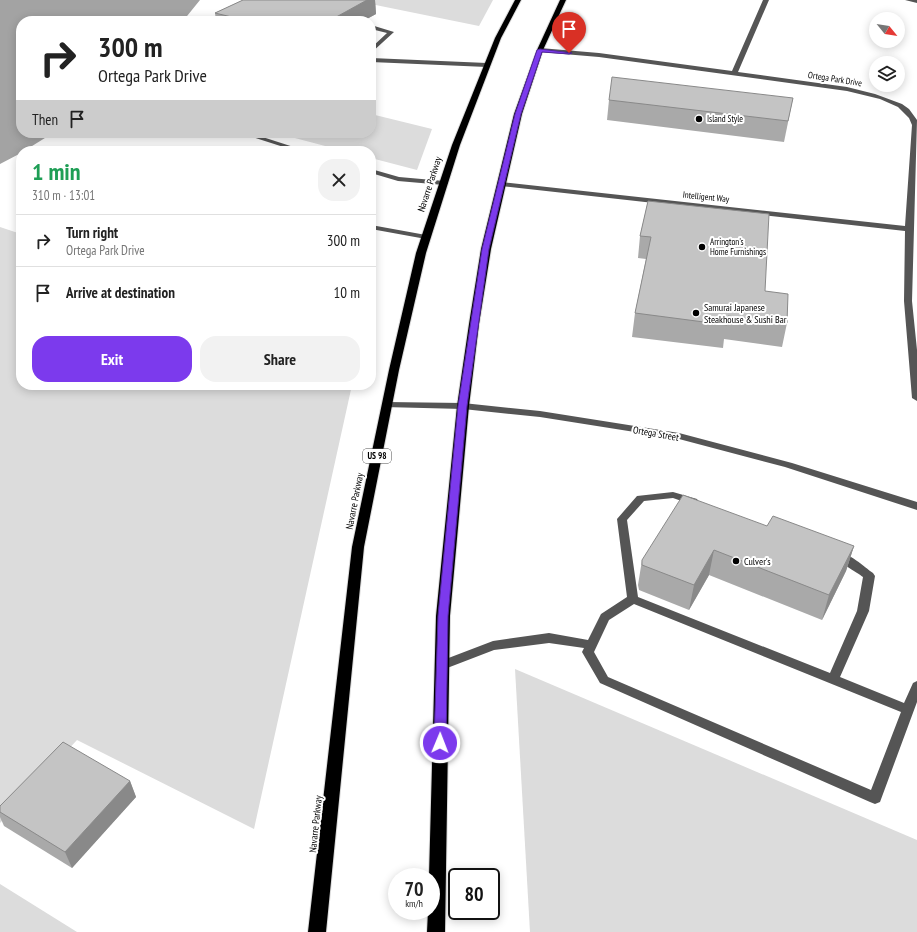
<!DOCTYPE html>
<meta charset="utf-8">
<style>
:root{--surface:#fff;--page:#f2f2f2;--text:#222;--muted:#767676;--line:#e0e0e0;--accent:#7c3aed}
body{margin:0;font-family:"PT Sans Narrow",sans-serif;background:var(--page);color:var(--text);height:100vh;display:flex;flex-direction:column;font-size:15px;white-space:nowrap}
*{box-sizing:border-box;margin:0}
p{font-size:13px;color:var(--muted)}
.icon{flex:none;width:22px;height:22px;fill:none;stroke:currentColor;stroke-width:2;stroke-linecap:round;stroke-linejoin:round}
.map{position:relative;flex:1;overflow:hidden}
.sheet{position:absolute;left:16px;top:146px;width:360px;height:244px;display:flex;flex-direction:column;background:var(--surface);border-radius:16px;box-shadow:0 2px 10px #0003}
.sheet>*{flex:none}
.top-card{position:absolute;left:16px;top:16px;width:360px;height:122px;border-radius:16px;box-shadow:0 2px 10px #0003;background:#fff;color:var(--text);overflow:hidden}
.needle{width:26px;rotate:120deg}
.fabs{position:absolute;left:869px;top:12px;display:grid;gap:8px}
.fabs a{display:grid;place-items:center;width:36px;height:36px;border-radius:50%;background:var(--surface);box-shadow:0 2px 10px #0003;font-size:20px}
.speed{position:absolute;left:388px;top:868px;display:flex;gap:8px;font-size:20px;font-weight:700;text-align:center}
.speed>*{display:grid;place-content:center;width:52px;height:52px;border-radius:50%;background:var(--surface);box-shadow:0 2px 10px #0003;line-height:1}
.speed small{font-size:10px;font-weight:400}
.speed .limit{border:2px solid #111;border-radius:6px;background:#fff;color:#111}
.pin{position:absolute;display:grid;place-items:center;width:34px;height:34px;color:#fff;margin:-41px -17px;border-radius:50% 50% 50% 0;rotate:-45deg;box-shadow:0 0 4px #0007}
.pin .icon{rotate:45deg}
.me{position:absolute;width:44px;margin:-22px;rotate:1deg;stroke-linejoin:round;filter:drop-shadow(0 0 3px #0008)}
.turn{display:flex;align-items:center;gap:14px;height:84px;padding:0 16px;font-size:18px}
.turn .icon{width:52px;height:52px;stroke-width:2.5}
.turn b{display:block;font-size:28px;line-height:34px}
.then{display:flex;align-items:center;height:38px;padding:0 16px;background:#0003;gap:8px;font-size:15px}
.round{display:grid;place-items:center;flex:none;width:42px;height:42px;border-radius:16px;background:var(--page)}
.head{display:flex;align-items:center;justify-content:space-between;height:68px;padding:0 16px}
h1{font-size:24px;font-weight:600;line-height:30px;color:#1e9e55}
.primary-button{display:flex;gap:8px;margin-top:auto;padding:8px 16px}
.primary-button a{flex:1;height:46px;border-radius:16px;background:var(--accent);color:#fff;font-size:16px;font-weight:600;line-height:46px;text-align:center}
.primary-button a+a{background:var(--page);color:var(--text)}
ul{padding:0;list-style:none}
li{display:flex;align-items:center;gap:12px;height:52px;padding:0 16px;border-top:1px solid var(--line)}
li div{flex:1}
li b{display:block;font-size:15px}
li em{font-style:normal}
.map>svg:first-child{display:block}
</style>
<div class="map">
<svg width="917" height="932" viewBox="0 0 917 932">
<rect width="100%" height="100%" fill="#fff"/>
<!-- green -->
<g fill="#dcdcdc">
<path d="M351,0H493L479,26Z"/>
<path d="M371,114L432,129L417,170L371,158V151H344L276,133H371Z"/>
<path d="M0,227L21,234V385H352L254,829L77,740L0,823Z"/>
<path d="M515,669L917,840V932H530Z"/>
<path d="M0,884L77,932H0Z"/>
</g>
<!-- water -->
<path fill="#a3a3a3" d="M0,0H200L183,21H21V133H53L24,151H21V153L0,164Z"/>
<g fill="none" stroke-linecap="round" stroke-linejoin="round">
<!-- highway casing -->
<g stroke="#dbdbdb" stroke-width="2">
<g id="highway">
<path d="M515,0H521L501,38L460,145L426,253L399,370L364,547L326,932H308L352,547L389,370L416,253L452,145L495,38Z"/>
<path d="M560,0H566L543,50L522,114L491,249L479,324L469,406L450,616L445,932H427L428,911H431V877H429L436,616L457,406L469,324L481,249L514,114L537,50Z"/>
</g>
</g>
<!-- minor -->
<g fill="#555" fill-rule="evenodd">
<path d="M763,0H769L738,72L847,87L875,94L902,104L909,109L917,120L912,301L917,350V401L912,398L904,301L905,231L501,186L497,184L501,182L905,226L912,125L909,118L898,107L880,99L847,91L599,57L540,52L537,50L540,48L599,53L732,71Z"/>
<path d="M905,0H917V3Z"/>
<path d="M371,25L394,32L371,53V48L387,33L371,29Z"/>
<path d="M371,58L487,63L490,65L487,67L371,62Z"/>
<path d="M240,133H250L306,151H296Z"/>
<path d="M371,169L399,177L444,181L448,183L444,185L398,181L371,173Z"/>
<path d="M371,225L426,235L430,237L426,239L371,229Z"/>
<path d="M387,402L463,403L540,411L679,433L792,463L917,502V510L785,467L679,439L540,417L463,409L384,407L382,405L384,403Z"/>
<path d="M673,492L697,499L698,501L693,505L673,498L644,501L627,520L638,597L830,673L857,611L863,577C858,573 834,559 832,556L833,553C846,549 863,566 873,573L875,576L869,611L840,677L904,703L913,683L917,681V702L880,802L875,804L870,802L600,683L582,652L584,648L549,643L494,650L442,670L438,668L436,665L438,662L493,641L549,633L588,640L601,614L627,597L617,519L637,496ZM634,604L901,712L871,790L608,677L594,652L609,620Z"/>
</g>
<!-- highway -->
<use href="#highway" fill="#000" fill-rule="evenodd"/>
</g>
<!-- wall -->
<g fill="#a9a9a9">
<path d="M243,0H375L376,14L363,21H216L215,13Z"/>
<path d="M793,98L784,142L607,120L609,100Z"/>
<path d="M648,201L765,291L787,323L782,347L724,339L723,348L632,337L635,313L646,259L638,258L640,236Z"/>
<path d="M767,526L854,546L846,571L822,620L709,575L689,610L639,590L638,585L642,560Z"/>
<path d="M130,781L136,797L72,868L4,826L0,817V812Z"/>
</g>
<!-- shaded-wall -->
<g fill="#898989">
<path d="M367,0H375L376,14L363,21H329Z"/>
<path d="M854,546L846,571L822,620L829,595Z"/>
<path d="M714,550L709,575L689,610L694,585Z"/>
<path d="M130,781L136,797L72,868L65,852Z"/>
</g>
<!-- building -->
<g fill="#c4c4c4" stroke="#898989">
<path d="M243,0H367L329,21H248L215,13Z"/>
<path d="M612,77L793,98L788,121L609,100Z"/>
<path d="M648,201L769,214L765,291L788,294L787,323L728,316L727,325L635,313L651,237L640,236Z"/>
<path d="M683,495L767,526L773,516L854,546L829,595L714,550L694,585L642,565V560Z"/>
<path d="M63,742L130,781L65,852L0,812V806Z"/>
</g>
<!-- route -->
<path fill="#7c3aed" stroke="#51269a" d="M540,49L572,53L569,54L542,52L521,114L489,249L467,406L448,616L446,743L444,747L440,748L436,747L434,743L438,616L458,406L482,249L515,114L537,50Z"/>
<!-- markers -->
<g fill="#000" stroke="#fff" stroke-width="1.5">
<circle cx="699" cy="119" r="4"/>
<circle cx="702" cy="247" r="4"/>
<circle cx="696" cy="313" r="4"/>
<circle cx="736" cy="561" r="4"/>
</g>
<g text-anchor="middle" stroke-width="4" stroke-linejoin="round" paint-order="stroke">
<!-- far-street labels -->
<g font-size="9" fill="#000" stroke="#fff">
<text transform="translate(835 79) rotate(9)" y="3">Ortega Park Drive</text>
<text transform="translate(706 197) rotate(6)" y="3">Intelligent Way</text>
</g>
<!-- far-poi labels -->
<g font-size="9" fill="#000" stroke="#fff" text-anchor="start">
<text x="707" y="122">Island Style</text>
<text x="710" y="245">Arrington's<tspan x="710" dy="10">Home Furnishings</tspan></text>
</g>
<!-- shield labels -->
<rect fill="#fff" stroke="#4c4c4c" stroke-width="1" x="363" y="449" width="28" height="14" rx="3"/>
<g font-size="9" font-weight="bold" fill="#000">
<text x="377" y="459">US 98</text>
</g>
<!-- street labels -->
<g font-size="10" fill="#000" stroke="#fff">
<text transform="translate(429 184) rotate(-72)" y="4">Navarre Parkway</text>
<text transform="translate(656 433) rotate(10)" y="4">Ortega Street</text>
<text transform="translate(354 501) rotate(-79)" y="4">Navarre Parkway</text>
<text transform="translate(315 824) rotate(-84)" y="4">Navarre Parkway</text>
</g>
<!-- poi labels -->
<g font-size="10" fill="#000" stroke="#fff" text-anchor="start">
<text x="704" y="311">Samurai Japanese<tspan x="704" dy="12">Steakhouse &amp; Sushi Bar</tspan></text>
<text x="744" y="565">Culver's</text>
</g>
</g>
</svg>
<div class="fabs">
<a><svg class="needle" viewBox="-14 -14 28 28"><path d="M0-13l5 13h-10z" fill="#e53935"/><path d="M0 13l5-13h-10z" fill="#767676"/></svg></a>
<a><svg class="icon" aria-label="layers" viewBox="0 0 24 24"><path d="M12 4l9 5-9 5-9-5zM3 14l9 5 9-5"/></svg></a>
</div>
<div class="speed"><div>70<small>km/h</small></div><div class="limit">80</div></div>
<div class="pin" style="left:569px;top:53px;background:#d93025"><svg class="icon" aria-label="arrive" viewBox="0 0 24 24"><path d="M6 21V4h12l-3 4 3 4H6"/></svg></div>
<svg class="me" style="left:440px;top:743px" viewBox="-20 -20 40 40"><circle r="17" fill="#7c3aed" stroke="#fff" stroke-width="3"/><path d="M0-11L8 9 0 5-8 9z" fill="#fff"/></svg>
<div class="top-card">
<div class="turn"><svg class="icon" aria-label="right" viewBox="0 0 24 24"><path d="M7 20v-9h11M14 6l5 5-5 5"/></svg><div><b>300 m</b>Ortega Park Drive</div></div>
<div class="then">Then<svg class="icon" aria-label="arrive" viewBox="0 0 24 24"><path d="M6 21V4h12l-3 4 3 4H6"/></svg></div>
</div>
<section class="sheet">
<div class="head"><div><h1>1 min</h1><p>310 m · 13:01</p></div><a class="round"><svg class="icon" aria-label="close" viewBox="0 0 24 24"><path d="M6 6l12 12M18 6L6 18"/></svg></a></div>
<ul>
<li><svg class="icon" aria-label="right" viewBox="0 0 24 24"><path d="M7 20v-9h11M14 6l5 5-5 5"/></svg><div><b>Turn right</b><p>Ortega Park Drive</p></div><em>300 m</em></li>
<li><svg class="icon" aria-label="arrive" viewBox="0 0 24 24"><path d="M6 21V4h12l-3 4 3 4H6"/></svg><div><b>Arrive at destination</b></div><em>10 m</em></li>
</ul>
<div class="primary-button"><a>Exit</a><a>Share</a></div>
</section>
</div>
